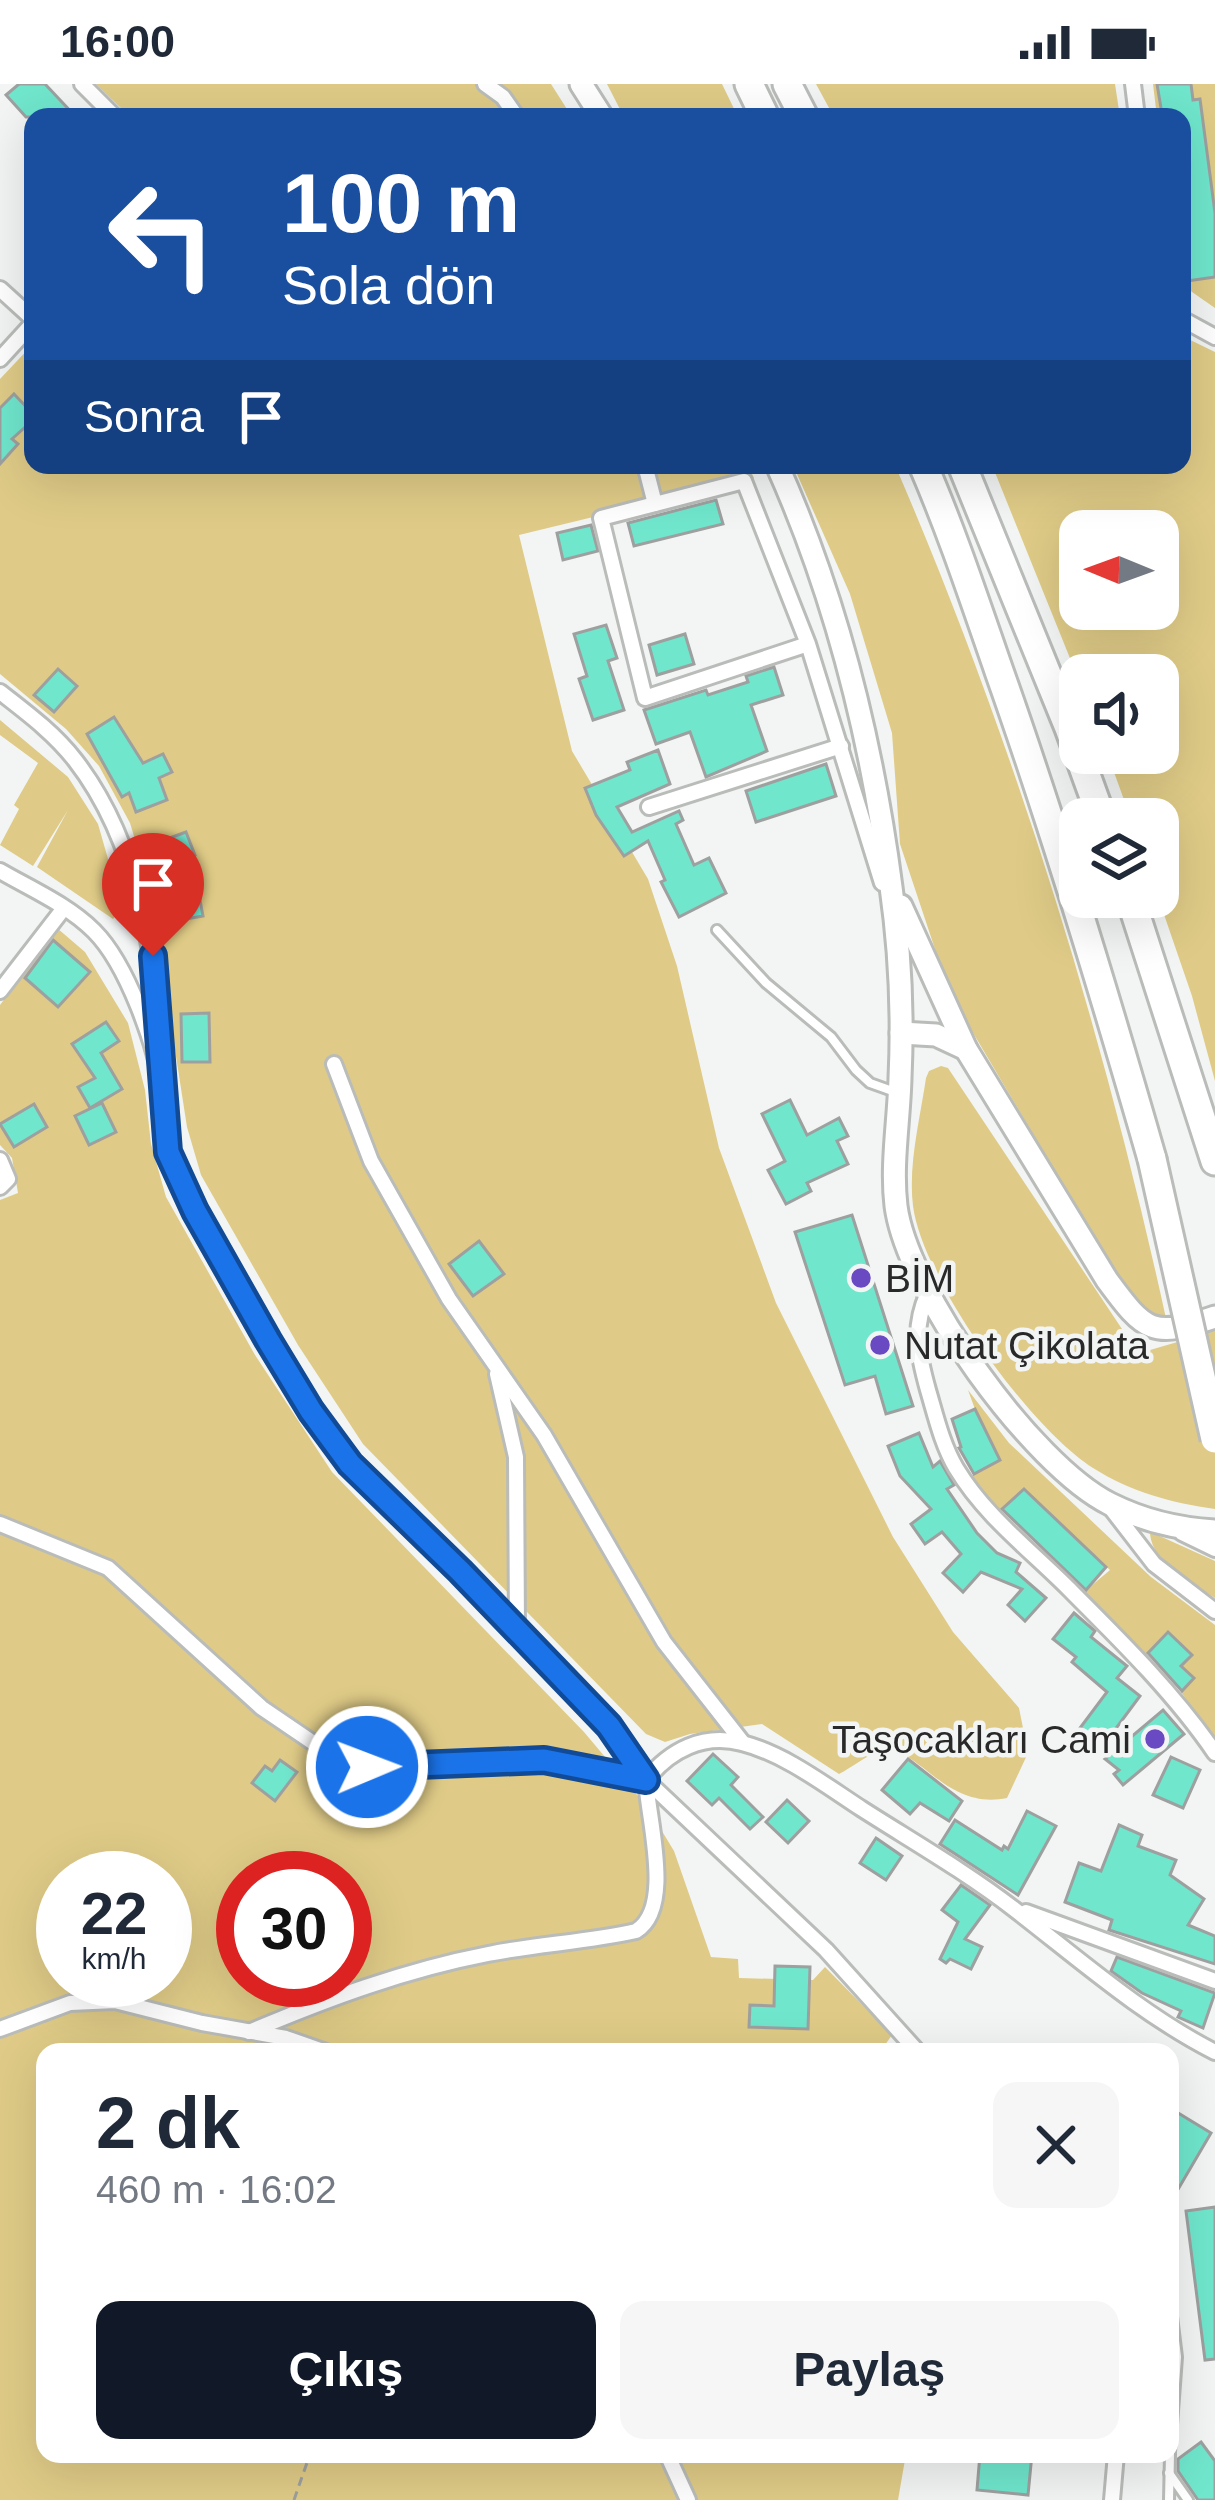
<!DOCTYPE html>
<html lang="tr">
<meta charset="utf-8">
<style>
:root{--surface:#fff;--page:#f6f6f7;--text:#1f2937;--muted:#747a83;--accent:#111827}
body{margin:0;font-family:Arial,sans-serif;background:var(--page);color:var(--text);height:100vh;display:flex;flex-direction:column;font-size:45px;white-space:nowrap}
*{box-sizing:border-box;margin:0}
p{font-size:39px;color:var(--muted)}
.icon{flex:none;width:66px;height:66px;fill:none;stroke:currentColor;stroke-width:2;stroke-linecap:round;stroke-linejoin:round}
.map{position:relative;flex:1;overflow:hidden}
.side{position:absolute;left:36px;top:1959px;width:1143px;height:420px;display:flex;flex-direction:column;background:var(--surface);border-radius:24px;box-shadow:0 12px 48px #0002}
.side>*{flex:none}
.banner{position:absolute;left:24px;top:24px;width:1167px;height:366px;border-radius:24px;box-shadow:0 12px 48px #0002;background:#1a4fa0;color:#fff;overflow:hidden}
.needle{width:78px;rotate:271deg}
.buttons{position:absolute;left:1059px;top:426px;display:grid;gap:24px}
.buttons a{display:grid;place-items:center;width:120px;height:120px;border-radius:24px;background:var(--surface);box-shadow:0 12px 48px #0002;font-size:60px}
.speed{position:absolute;left:36px;top:1767px;display:flex;gap:24px;font-size:60px;font-weight:700;text-align:center}
.speed>*{display:grid;place-content:center;width:156px;height:156px;border-radius:50%;background:var(--surface);box-shadow:0 12px 48px #0002;line-height:1}
.speed small{font-size:30px;font-weight:400}
.speed .limit{border:18px solid #d22;background:#fff;color:#111}
.pin{position:absolute;display:grid;place-items:center;width:102px;height:102px;color:#fff;margin:-123px -51px;border-radius:50% 50% 50% 0;rotate:-45deg;box-shadow:0 0 12px #0007}
.pin .icon{rotate:45deg}
.me{position:absolute;width:132px;margin:-66px;rotate:89deg;stroke-linejoin:round;filter:drop-shadow(0 0 9px #0008)}
.turn{display:flex;align-items:center;gap:42px;height:252px;padding:0 60px;font-size:54px}
.turn .icon{width:156px;height:156px;stroke-width:2.5}
.turn b{display:block;font-size:84px;line-height:102px}
.then{display:flex;align-items:center;height:114px;padding:0 60px;background:#0003;gap:24px;font-size:45px}
.round{display:grid;place-items:center;flex:none;width:126px;height:126px;border-radius:24px;background:var(--page)}
.overview{display:flex;align-items:center;justify-content:space-between;height:204px;padding:0 60px}
h1{font-size:72px;font-weight:700;line-height:90px}
.cta{display:flex;gap:24px;margin-top:auto;padding:24px 60px}
.cta a{flex:1;height:138px;border-radius:24px;background:var(--accent);color:#fff;font-size:48px;font-weight:700;line-height:138px;text-align:center}
.cta a+a{background:var(--page);color:var(--text)}
.status{display:flex;justify-content:space-between;align-items:center;height:84px;padding:0 60px;background:var(--surface);direction:ltr}
.status svg{height:33px;fill:currentColor}
.map>svg:first-child{display:block}
</style>
<div class="status"><b>16:00</b><svg viewBox="0 0 49 12"><path d="M0 12V9h3v3zM5 12V6h3v6zM10 12V3h3v9zM15 12V0h3v12zM26 1h20v11H26zM47 4h2v5h-2z"/></svg></div>
<div class="map">
<svg width="1215" height="2416" viewBox="0 0 1215 2416">
<rect width="100%" height="100%" fill="#f2f5f3"/>
<!-- green -->
<g fill="#dfcb87" fill-rule="evenodd">
<path d="M96,0H551L572,33H130Z"/>
<path d="M607,0H722L738,33H624Z"/>
<path d="M816,0H1115L1120,33H834Z"/>
<path d="M1153,0H1215V224L1182,201V33H1157Z"/>
<path d="M1182,252L1215,268V997L1192,912L1158,813V735H1131L1107,669H1158V591H1080V599L992,381H1182ZM1158,447V525H1080V447Z"/>
<path d="M33,260V381H748L754,394L519,451L572,667L648,795L677,882L719,1064L776,1219L893,1453L953,1548L1019,1624L1028,1669L1007,1714C944,1727 919,1660 881,1667C868,1670 851,1684 839,1690L762,1640L690,1650L665,1658L646,1650L363,1360L298,1261L201,1091L187,1043L150,805L130,739L99,682L66,645L0,590V295Z"/>
<path d="M793,381H895C1013,654 1104,949 1167,1239L1147,1234L1132,1217L966,937L940,880L900,760L892,649L850,510Z"/>
<path d="M0,636L68,693L98,740L122,824L113,835L37,783L68,726L33,782L0,761L19,725L14,721L38,679L0,651Z"/>
<path d="M57,844L85,868L128,939L145,1006L151,1060L166,1113L255,1271L332,1388L584,1648L648,1724L674,1767L711,1873L738,1875L739,1894L813,1896L825,1883L892,1951L880,1968H45V2370H906L898,2416H0V1116L18,1109L12,1074L0,1061V921ZM63,1794H165V1896H63ZM243,1794H345V1896H243Z"/>
<path d="M941,982L948,984L1134,1263L1150,1266L1215,1247V1425C1172,1419 1131,1408 1093,1384C1030,1344 923,1197 913,1122C908,1081 920,1035 926,994L929,987Z"/>
<path d="M968,1306L1009,1359L1151,1493L1215,1541V1656L1181,1608L1194,1595L1181,1582L1191,1571L1168,1549L1145,1572L1084,1508L1110,1486L1024,1406L1001,1427L970,1393L1000,1375L980,1339Z"/>
<path d="M1153,1449L1215,1477V1514C1191,1498 1153,1480 1150,1450Z"/>
</g>
<!-- building -->
<g fill="#70e6cd" stroke="#9da09f" stroke-width="3">
<path d="M19,0H45L76,33H26L6,11Z"/>
<path d="M1157,0H1191L1193,16L1200,15L1215,129V193L1187,197L1186,187H1182V33L1162,30Z"/>
<path d="M14,310L33,330V336L12,355L18,360L0,380V324Z"/>
<path d="M716,416L723,440L634,462L628,439Z"/>
<path d="M591,441L598,467L563,476L557,449Z"/>
<path d="M606,541L617,574L608,577L624,626L593,636L579,595L587,592L574,550Z"/>
<path d="M685,550L694,580L657,591L649,561Z"/>
<path d="M774,583L783,611L751,621L767,667L706,693L690,648L656,660L644,626L706,606L708,611L748,598L746,592Z"/>
<path d="M58,585L77,602L54,628L34,611Z"/>
<path d="M114,633L143,679L163,670L172,688L159,694L167,716L136,728L129,709L122,713L87,650Z"/>
<path d="M658,666L670,700L617,723L632,748L679,727L683,736L676,740L694,781L709,774L726,809L679,833L661,798L665,796L648,757L624,772L596,731L585,704L630,686L627,678Z"/>
<path d="M826,680L836,712L756,738L746,707Z"/>
<path d="M186,748L195,771L157,785L148,762Z"/>
<path d="M199,811L203,832L169,838L165,817Z"/>
<path d="M53,856L90,888L58,923L25,894Z"/>
<path d="M209,929L210,978H182L181,930Z"/>
<path d="M106,938L119,957L101,969L122,1005L90,1024L78,1003L95,994L72,960Z"/>
<path d="M790,1016L807,1051L839,1034L848,1052L837,1057L848,1080L807,1099L811,1107L786,1120L768,1086L785,1077L762,1030Z"/>
<path d="M102,1019L116,1048L89,1061L75,1032Z"/>
<path d="M34,1020L47,1043L14,1063L0,1040Z"/>
<path d="M852,1131L913,1322L886,1330L875,1292L845,1301L795,1148Z"/>
<path d="M479,1157L504,1190L473,1212L449,1180Z"/>
<path d="M975,1325L1000,1376L974,1390L959,1364L961,1363L952,1335Z"/>
<path d="M919,1349L933,1383L940,1377L954,1401L947,1405L977,1449L997,1469L1020,1479L1016,1488L1046,1514L1025,1537L1008,1521L1022,1505L981,1488L963,1508L943,1489L961,1470L942,1448L925,1460L911,1440L931,1425L900,1392L888,1362Z"/>
<path d="M1024,1405L1106,1483L1086,1506L1002,1425Z"/>
<path d="M1074,1529L1095,1547L1091,1553L1127,1582L1117,1594L1140,1612L1097,1670L1074,1652L1107,1608L1072,1578L1076,1573L1053,1555Z"/>
<path d="M1168,1548L1192,1571L1181,1582L1194,1594L1182,1607L1148,1569Z"/>
<path d="M1163,1626L1184,1650L1123,1701L1114,1690L1119,1686L1105,1675Z"/>
<path d="M713,1670L738,1693L731,1701L763,1733L750,1745L719,1714L712,1721L687,1697Z"/>
<path d="M1171,1673L1200,1686L1183,1724L1153,1711Z"/>
<path d="M908,1675L962,1717L949,1737L920,1719L910,1730L882,1706Z"/>
<path d="M280,1676L297,1688L275,1717L252,1699L265,1682L272,1687Z"/>
<path d="M787,1716L809,1737L788,1759L766,1738Z"/>
<path d="M1027,1727L1056,1742L1018,1811L940,1760L955,1736L1002,1766L1004,1762L1008,1765Z"/>
<path d="M1119,1741L1142,1751L1138,1762L1176,1776L1170,1791L1204,1815L1188,1841L1215,1852V1880L1109,1846L1112,1836L1065,1818L1079,1779L1101,1787Z"/>
<path d="M876,1754L902,1772L886,1796L860,1779Z"/>
<path d="M961,1801L990,1821L965,1855L982,1863L971,1885L950,1875L946,1879L940,1875L958,1838L942,1826Z"/>
<path d="M1117,1873L1215,1909L1203,1944L1178,1933L1181,1927L1142,1909L1111,1887Z"/>
<path d="M775,1882L810,1883L808,1945L749,1943L750,1921L774,1922Z"/>
<path d="M1170,2024L1211,2049L1170,2119Z"/>
<path d="M1215,2123V2275L1205,2276L1186,2127Z"/>
<path d="M1201,2358L1215,2377V2416H1198L1178,2387V2375Z"/>
<path d="M980,2370H1032L1028,2411L977,2406Z"/>
</g>
<g fill="none" stroke-linecap="round" stroke-linejoin="round">
<!-- service casing -->
<g stroke="#b9bcb9" stroke-width="14">
<g id="service">
<path d="M717,846L766,899L831,953L856,986L870,999L898,1009"/>
<path d="M1170,2216L1177,2273L1170,2368"/>
<path d="M1169,2389L1188,2416"/>
<path d="M1169,2416L1170,2370"/>
</g>
</g>
<!-- minor casing -->
<g stroke="#b9bcb9" stroke-width="20">
<g id="minor">
<path d="M82,0L115,33"/>
<path d="M485,0L503,13L517,33"/>
<path d="M1133,0L1137,33"/>
<path d="M0,205L33,235"/>
<path d="M1182,235L1215,253"/>
<path d="M0,275L33,239"/>
<path d="M645,381L655,420"/>
<path d="M808,560L645,614L601,434L744,397L808,560L882,799"/>
<path d="M0,608C27,629 54,649 75,676C141,761 156,878 161,981"/>
<path d="M649,723L841,662"/>
<path d="M0,787C31,805 68,821 94,847C127,880 156,961 162,1007C167,1039 166,1067 180,1097L329,1353L350,1380L460,1487L609,1642L646,1696L826,1866L918,1968"/>
<path d="M0,907L64,824"/>
<path d="M334,980L371,1077L449,1215L544,1351L664,1558L743,1659"/>
<path d="M0,1076L8,1095L0,1103"/>
<path d="M928,1209C912,1244 918,1270 928,1306C936,1333 942,1360 956,1384C985,1432 1029,1465 1068,1504C1120,1556 1174,1609 1215,1669"/>
<path d="M497,1290L516,1373L517,1547"/>
<path d="M1110,1423L1154,1480L1215,1527"/>
<path d="M0,1440L108,1484L262,1624L340,1677L393,1683L544,1676L646,1696"/>
<path d="M1182,1449L1215,1465"/>
<path d="M1026,1828L1215,1897"/>
<path d="M0,1945L70,1919L115,1917L202,1939L286,1954L326,1968"/>
<path d="M249,1948C327,1915 405,1886 488,1870C537,1860 588,1858 636,1847C674,1824 648,1736 646,1696C670,1666 703,1649 742,1659C785,1670 825,1701 862,1725C912,1757 966,1788 1014,1825C1079,1875 1142,1931 1215,1968"/>
<path d="M667,2370L688,2416"/>
<path d="M1112,2416L1116,2370"/>
</g>
</g>
<!-- secondary casing -->
<g stroke="#b9bcb9" stroke-width="27">
<g id="secondary">
<path d="M581,0L602,33"/>
<path d="M777,381C837,515 872,658 891,803C900,866 903,930 900,994C899,1036 891,1080 896,1122C907,1207 1032,1381 1110,1420C1142,1436 1179,1445 1215,1447"/>
<path d="M901,822L966,965L1107,1196C1146,1249 1152,1254 1215,1233"/>
<path d="M901,949L936,951L966,965"/>
</g>
</g>
<!-- motorway casing -->
<g stroke="#b9bcb9" stroke-width="33">
<g id="motorway">
<path d="M749,0L765,33"/>
<path d="M787,0L804,33"/>
<path d="M923,381C952,448 975,518 999,587C1056,748 1105,911 1152,1075"/>
<path d="M962,381L1069,644L1102,735"/>
<path d="M1130,813L1215,1077"/>
</g>
</g>
<!-- path -->
<path stroke="#9ea09e" stroke-width="3" stroke-dasharray="9 6" stroke-linecap="butt" d="M294,2416L310,2370"/>
<!-- service -->
<use href="#service" stroke="#fff" stroke-width="8"/>
<!-- minor -->
<use href="#minor" stroke="#fff" stroke-width="14"/>
<!-- secondary -->
<use href="#secondary" stroke="#fff" stroke-width="21"/>
<!-- motorway -->
<use href="#motorway" stroke="#fff" stroke-width="27"/>
<!-- motorway-bridge casing -->
<g stroke="#b9bcb9" stroke-width="33" stroke-linecap="butt">
<path id="motorway-bridge" d="M1152,1075L1215,1355"/>
</g>
<!-- motorway-bridge -->
<use href="#motorway-bridge" stroke="#fff" stroke-width="27"/>
</g>
<g fill="none" stroke-linecap="round" stroke-linejoin="round">
<!-- route casing -->
<g stroke="#114b97" stroke-width="30">
<path id="route" d="M153,872L168,1068L195,1127L268,1256L311,1327L350,1380L460,1487L609,1642L646,1696L544,1676L367,1683"/>
</g>
<!-- route -->
<use href="#route" stroke="#1a73e8" stroke-width="21"/>
</g>
<!-- markers -->
<g fill="#694ac3" stroke="#f2f5f3" stroke-width="4.5">
<circle cx="861" cy="1194" r="12"/>
<circle cx="880" cy="1261" r="12"/>
<circle cx="1155" cy="1655" r="12"/>
</g>
<g text-anchor="middle" stroke-width="9" stroke-linejoin="round" paint-order="stroke">
<!-- poi labels -->
<g font-size="39" fill="#282928" stroke="#f2f5f3" text-anchor="start">
<text x="885" y="1208">BİM</text>
<text x="904" y="1275">Nutat Çikolata</text>
<text x="1131" y="1669" text-anchor="end">Taşocakları Cami</text>
</g>
</g>
</svg>
<div class="buttons">
<a><svg class="needle" viewBox="-14 -14 28 28"><path d="M0-13l5 13h-10z" fill="#e53935"/><path d="M0 13l5-13h-10z" fill="#747a83"/></svg></a>
<a><svg class="icon" aria-label="sound" viewBox="0 0 24 24"><path d="M4 9h4l5-4v14l-5-4H4zM17 9q2 3 0 6"/></svg></a>
<a><svg class="icon" aria-label="layers" viewBox="0 0 24 24"><path d="M12 4l9 5-9 5-9-5zM3 14l9 5 9-5"/></svg></a>
</div>
<div class="speed"><div>22<small>km/h</small></div><div class="limit">30</div></div>
<div class="pin" style="left:153px;top:872px;background:#d93025"><svg class="icon" aria-label="arrive" viewBox="0 0 24 24"><path d="M6 21V4h12l-3 4 3 4H6"/></svg></div>
<svg class="me" style="left:367px;top:1683px" viewBox="-20 -20 40 40"><circle r="17" fill="#1a73e8" stroke="#fff" stroke-width="3"/><path d="M0-11L8 9 0 5-8 9z" fill="#fff"/></svg>
<div class="banner">
<div class="turn"><svg class="icon" aria-label="left" viewBox="0 0 24 24"><path d="M17 20v-9H6M10 6l-5 5 5 5"/></svg><div><b>100 m</b>Sola dön</div></div>
<div class="then">Sonra<svg class="icon" aria-label="arrive" viewBox="0 0 24 24"><path d="M6 21V4h12l-3 4 3 4H6"/></svg></div>
</div>
<section class="side">
<div class="overview"><div><h1>2 dk</h1><p>460 m · 16:02</p></div><a class="round"><svg class="icon" aria-label="close" viewBox="0 0 24 24"><path d="M6 6l12 12M18 6L6 18"/></svg></a></div>
<div class="cta"><a>Çıkış</a><a>Paylaş</a></div>
</section>
</div>
